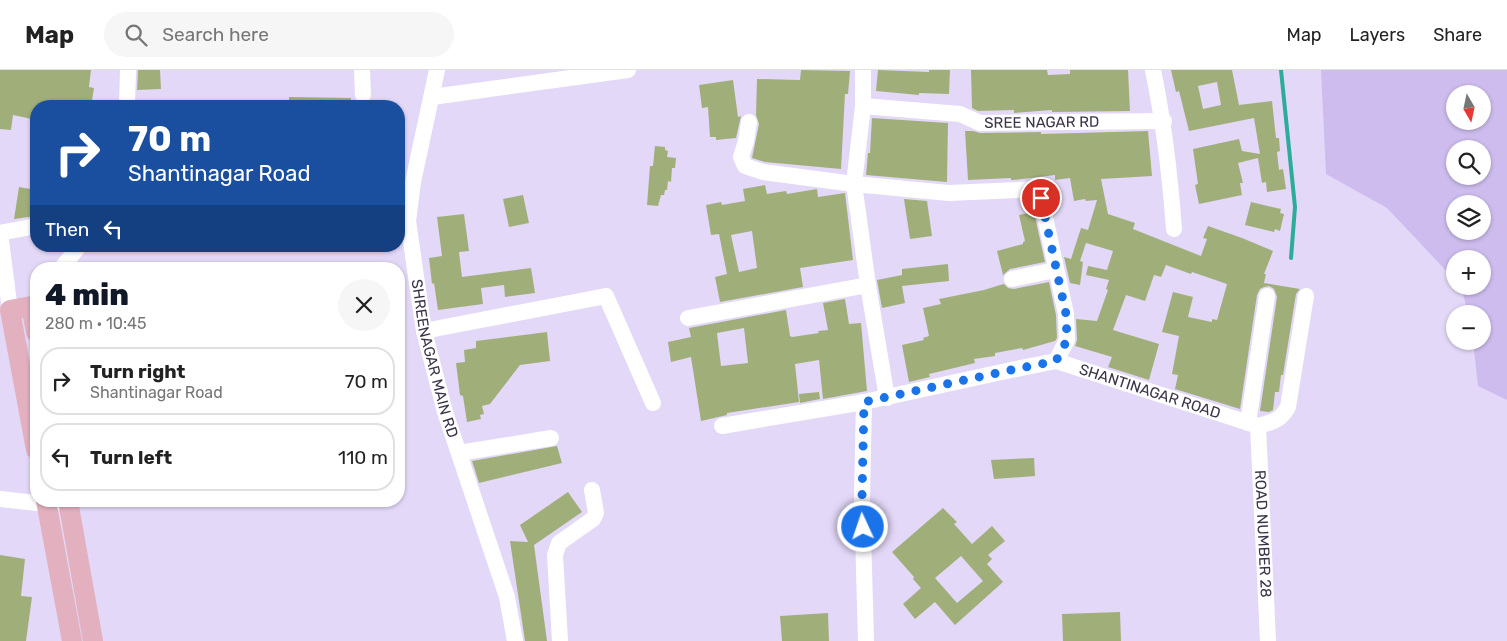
<!DOCTYPE html>
<meta charset="utf-8">
<style>
:root{--surface:#fff;--page:#f6f6f6;--text:#222;--muted:#767676;--line:#e0e0e0;--accent:#111827}
body{margin:0;font-family:Rubik,sans-serif;background:var(--page);color:var(--text);height:100vh;display:flex;flex-direction:column;font-size:19px;white-space:nowrap}
*{box-sizing:border-box;margin:0}
p{font-size:16px;color:var(--muted)}
.icon{flex:none;width:28px;height:28px;fill:none;stroke:currentColor;stroke-width:2;stroke-linecap:round;stroke-linejoin:round}
.map{position:relative;flex:1;overflow:hidden}
.drawer{position:absolute;left:30px;top:192px;width:375px;height:245px;display:flex;flex-direction:column;background:var(--surface);border-radius:20px;box-shadow:0 1px 4px #0004}
.drawer>*{flex:none}
.banner{position:absolute;left:30px;top:30px;width:375px;height:152px;border-radius:20px;box-shadow:0 1px 4px #0004;background:#1a4fa0;color:#fff;overflow:hidden}
.needle{width:32px;rotate:171deg}
.controls{position:absolute;left:1446px;top:15px;display:grid;gap:10px}
.controls a{display:grid;place-items:center;width:45px;height:45px;border-radius:50%;background:var(--surface);box-shadow:0 1px 4px #0004;font-size:25px}
.pin{position:absolute;display:grid;place-items:center;width:42px;height:42px;color:#fff;margin:-21px;border:2px solid #fff;border-radius:50%;box-shadow:0 1px 5px #0007}
.me{position:absolute;width:55px;margin:-28px;rotate:357deg;stroke-linejoin:round;filter:drop-shadow(0 0 4px #0008)}
.turn{display:flex;align-items:center;gap:18px;height:105px;padding:0 15px;font-size:22px}
.turn .icon{width:65px;height:65px;stroke-width:2.5}
.turn b{display:block;font-size:35px;line-height:42px}
.then{display:flex;align-items:center;height:48px;padding:0 15px;background:#0003;gap:10px;font-size:19px}
.round{display:grid;place-items:center;flex:none;width:52px;height:52px;border-radius:26px;background:var(--page)}
.summary{display:flex;align-items:center;justify-content:space-between;height:85px;padding:0 15px}
h1{font-size:30px;font-weight:800;line-height:38px;color:var(--accent)}
ul{padding:0;list-style:none}
li{display:flex;align-items:center;gap:15px;height:68px;margin:0 10px 8px;padding:0 5px;border:2px solid var(--line);border-radius:20px}
li div{flex:1}
li b{display:block;font-size:19px}
li em{font-style:normal}
header{display:flex;align-items:center;gap:30px;box-sizing:border-box;height:70px;padding:0 25px;background:var(--surface);border-bottom:1px solid var(--line)}
header strong{font-size:24px}
nav{display:flex;gap:28px;margin-inline-start:auto;font-size:18px}
.search{width:350px;height:45px;background:var(--page);display:flex;align-items:center;gap:12px;box-sizing:border-box;padding:0 18px;border-radius:28px;color:var(--muted);font-size:19px}
.map>svg:first-child{display:block}
</style>
<header>
<strong>Map</strong>
<div class="search"><svg class="icon" aria-label="search" viewBox="0 0 24 24"><circle cx="10" cy="10" r="6"/><path d="M15 15l6 6"/></svg>Search here</div>
<nav><a>Map</a><a>Layers</a><a>Share</a></nav>
</header>
<div class="map">
<svg width="1507" height="571" viewBox="0 0 1507 571">
<rect width="100%" height="100%" fill="#e3d8f8"/>
<!-- green -->
<path fill="#cdbced" fill-rule="evenodd" d="M1321,0H1507V330L1478,316L1473,271H1482V244H1468L1461,216H1482V189H1455V210L1387,138L1326,104ZM1455,24H1482V51H1455ZM1455,79H1482V106H1455ZM1455,134H1482V161H1455Z"/>
<g fill="none" stroke-linecap="round" stroke-linejoin="round">
<!-- stream -->
<path stroke="#2dac9a" stroke-width="4" d="M1281,0L1295,137L1291,188"/>
</g>
<!-- building -->
<g fill="#a0af7a" fill-rule="evenodd">
<path d="M0,0H91L89,17L94,18L91,36L45,31L44,36H36V50L13,45L11,60L0,59Z"/>
<path d="M138,0H160L161,19L137,20Z"/>
<path d="M801,0L850,1L848,24H845L841,99L765,92L752,88L759,54L756,45L757,9L800,10Z"/>
<path d="M878,0L929,2V0H950L949,24L919,23V25L876,21Z"/>
<path d="M971,0H1047L1048,5L1070,4V0H1128L1130,41L1052,42V40L1014,43V40L978,41L972,38Z"/>
<path d="M1171,0H1232L1239,35L1272,31L1276,68H1279L1280,81L1277,82L1279,100L1283,99L1286,119L1267,122L1266,112L1262,113L1258,88L1238,93L1243,113H1240L1242,125L1199,134L1195,115L1198,114L1193,79L1239,69L1242,81L1260,84L1254,48L1189,61L1179,21L1176,22ZM1217,12L1221,35L1203,39L1198,16Z"/>
<path d="M733,10L738,47L741,46L736,68L716,70V67H710L708,37L702,38L699,15Z"/>
<path d="M289,27L351,28V36H289Z"/>
<path d="M872,48L948,53L947,112L866,105L868,83H870Z"/>
<path d="M965,61H973L980,63L1041,62V64L1148,61L1152,106L1101,109L1108,144L1135,153L1133,159L1201,186L1207,169L1203,168L1208,156L1242,168L1273,181L1264,204H1266L1264,213L1300,219L1296,224L1283,305H1281L1279,322H1275L1273,340L1269,342L1260,341L1277,227L1274,219L1269,216L1264,217L1260,219L1257,225L1240,339L1175,319L1178,305L1172,304L1179,266L1162,262L1173,222L1193,227L1188,247L1212,252V249L1217,250L1227,214L1192,202L1191,204L1166,195L1161,207L1154,205L1145,231L1126,225L1113,260L1159,274L1149,310L1108,297L1112,287L1075,276L1077,270L1076,249L1097,251L1108,220L1106,219L1109,210L1086,205L1088,196L1107,200L1113,181L1086,173L1080,191L1083,192L1080,215L1070,213L1064,187L1071,189L1081,158L1088,160L1097,130L1086,131L1085,129L1074,131L1070,108L1055,110V105L1013,110H1011V108L968,110Z"/>
<path d="M655,76L665,77V80L668,81L667,87L676,88L675,98H672L671,112L668,111L667,120H665L664,125H661L658,136L647,135L650,96H653Z"/>
<path d="M765,115L767,124L786,121L787,124L817,119L818,127L845,123L853,190L800,198L803,217L720,232L715,207L727,204L719,164L711,165L706,135L721,132L722,135L745,131L743,119ZM752,161L757,198L739,202L731,165Z"/>
<path d="M19,117L36,120V146L14,149Z"/>
<path d="M523,125L529,153L509,157L503,129Z"/>
<path d="M904,129L927,131L932,166L910,169Z"/>
<path d="M1251,132L1281,139L1280,143L1284,144L1280,161L1275,159L1274,162L1245,155Z"/>
<path d="M1034,142L1045,192L1010,199L1003,205L997,181L1023,174V172L1025,171L1019,145Z"/>
<path d="M464,144L469,181L459,182L462,207L531,198L535,223L505,227L504,215L481,218L483,234L438,240L434,213L432,214L429,188L442,186L437,147Z"/>
<path d="M948,194L949,211L902,216L905,233L882,238L877,210L902,205V199Z"/>
<path d="M1049,212L1056,245L1057,268L1055,271L1023,280L1022,278L995,283V286L974,289L975,293L929,304L930,307L909,312L902,275L924,270L923,268L929,266L923,238L941,234L939,229L984,220L1000,215L1004,214L1008,218L1014,219Z"/>
<path d="M845,229L849,254L861,253L867,321L823,329L819,290L795,294L799,332L727,343V345L701,351L691,287L671,292L668,272L691,267L689,258L786,240L790,266L792,267L819,263L818,261L828,260L823,233ZM744,258L748,293L721,296L717,263Z"/>
<path d="M547,262L550,291L520,295L490,334L482,336L484,344L480,345L481,349L467,352L463,326L460,325L456,293L465,292L464,280L476,278V271Z"/>
<path d="M819,322L820,329L800,333L799,324Z"/>
<path d="M557,376L562,393L479,413L472,391Z"/>
<path d="M1034,388L1035,406L994,409L991,390Z"/>
<path d="M568,422L582,442L534,475L547,571H525L510,471L528,472L520,455Z"/>
<path d="M943,438L957,452L954,454L972,474L992,456L1005,471L988,485L992,489L987,494L1003,512L955,555L935,532L915,549L903,534L921,518L913,509L914,507L892,482ZM961,486L983,511L957,533L935,508Z"/>
<path d="M0,485L25,489L21,526L32,527L26,571H0Z"/>
<path d="M1120,542L1121,571H1063L1062,544Z"/>
<path d="M828,543L829,571H782L780,546Z"/>
</g>
<g fill="none" stroke-linecap="round" stroke-linejoin="round">
<!-- minor -->
<g stroke="#fff" stroke-width="16">
<path d="M362,0L363,25"/>
<path id="s1" d="M437,0L413,112L408,151L424,261L445,342L507,527L515,571"/>
<path d="M863,0V36L854,114L868,215L887,328"/>
<path d="M1153,0C1164,53 1170,105 1174,159"/>
<path d="M432,27L628,0"/>
<path d="M127,36L128,0"/>
<path id="s2" d="M863,36L960,44L980,53L1164,51"/>
<path d="M749,52L746,71L741,87L745,96L763,102L854,114L949,123L1039,119L1066,244L1067,270L1056,291"/>
<path d="M61,199L79,176"/>
<path d="M1012,209L1055,200"/>
<path d="M10,240L0,163L36,156"/>
<path d="M688,248L868,215"/>
<path d="M424,261L606,226L653,333"/>
<path d="M864,332L862,427L866,571"/>
<path d="M1248,353L1267,226"/>
<path id="s3" d="M722,356L864,332L1011,300L1056,291L1258,356"/>
<path id="s4" d="M1258,356L1268,571"/>
<path d="M1258,356C1273,352 1280,351 1288,337L1306,226"/>
<path d="M459,383L551,368"/>
<path d="M0,429L46,434L67,431"/>
<path d="M560,571L555,485L559,473L593,449L596,443L592,420"/>
</g>
<!-- major -->
<g stroke="#e3b0c0" stroke-width="20">
<path d="M36,262L31,236L10,240L36,380"/>
<path d="M46,431L72,571"/>
<path d="M68,431L93,571"/>
</g>
</g>
<g fill="none" stroke-linecap="round" stroke-linejoin="round">
<!-- route -->
<path stroke="#1a73e8" stroke-width="9" stroke-dasharray="0 16.2" d="M863,457L862,427L864,332L1011,300L1056,291L1067,270L1066,244L1041,128"/>
</g>
<g text-anchor="middle" stroke-width="4.5" stroke-linejoin="round" paint-order="stroke">
<!-- street labels -->
<g font-size="15" fill="#3b3448" stroke="#fff">
<text dy="5" stroke="none"><textPath href="#s2" startOffset="181">SREE NAGAR RD</textPath></text>
<text dy="5" stroke="none"><textPath href="#s1" startOffset="294">SHREENAGAR MAIN RD</textPath></text>
<text dy="5" stroke="none"><textPath href="#s3" startOffset="439">SHANTINAGAR ROAD</textPath></text>
<text dy="5" stroke="none"><textPath href="#s4" startOffset="108">ROAD NUMBER 28</textPath></text>
</g>
</g>
</svg>
<div class="controls">
<a><svg class="needle" viewBox="-14 -14 28 28"><path d="M0-13l5 13h-10z" fill="#e53935"/><path d="M0 13l5-13h-10z" fill="#767676"/></svg></a>
<a><svg class="icon" aria-label="search" viewBox="0 0 24 24"><circle cx="10" cy="10" r="6"/><path d="M15 15l6 6"/></svg></a>
<a><svg class="icon" aria-label="layers" viewBox="0 0 24 24"><path d="M12 4l9 5-9 5-9-5zM3 14l9 5 9-5"/></svg></a>
<a>+</a>
<a>−</a>
</div>
<div class="pin" style="left:1041px;top:128px;background:#d93025"><svg class="icon" aria-label="arrive" viewBox="0 0 24 24"><path d="M6 21V4h12l-3 4 3 4H6"/></svg></div>
<svg class="me" style="left:863px;top:457px" viewBox="-20 -20 40 40"><circle r="17" fill="#1a73e8" stroke="#fff" stroke-width="3"/><path d="M0-11L8 9 0 5-8 9z" fill="#fff"/></svg>
<div class="banner">
<div class="turn"><svg class="icon" aria-label="right" viewBox="0 0 24 24"><path d="M7 20v-9h11M14 6l5 5-5 5"/></svg><div><b>70 m</b>Shantinagar Road</div></div>
<div class="then">Then<svg class="icon" aria-label="left" viewBox="0 0 24 24"><path d="M17 20v-9H6M10 6l-5 5 5 5"/></svg></div>
</div>
<section class="drawer">
<div class="summary"><div><h1>4 min</h1><p>280 m · 10:45</p></div><a class="round"><svg class="icon" aria-label="close" viewBox="0 0 24 24"><path d="M6 6l12 12M18 6L6 18"/></svg></a></div>
<ul>
<li><svg class="icon" aria-label="right" viewBox="0 0 24 24"><path d="M7 20v-9h11M14 6l5 5-5 5"/></svg><div><b>Turn right</b><p>Shantinagar Road</p></div><em>70 m</em></li>
<li><svg class="icon" aria-label="left" viewBox="0 0 24 24"><path d="M17 20v-9H6M10 6l-5 5 5 5"/></svg><div><b>Turn left</b></div><em>110 m</em></li>
</ul>
</section>
</div>
